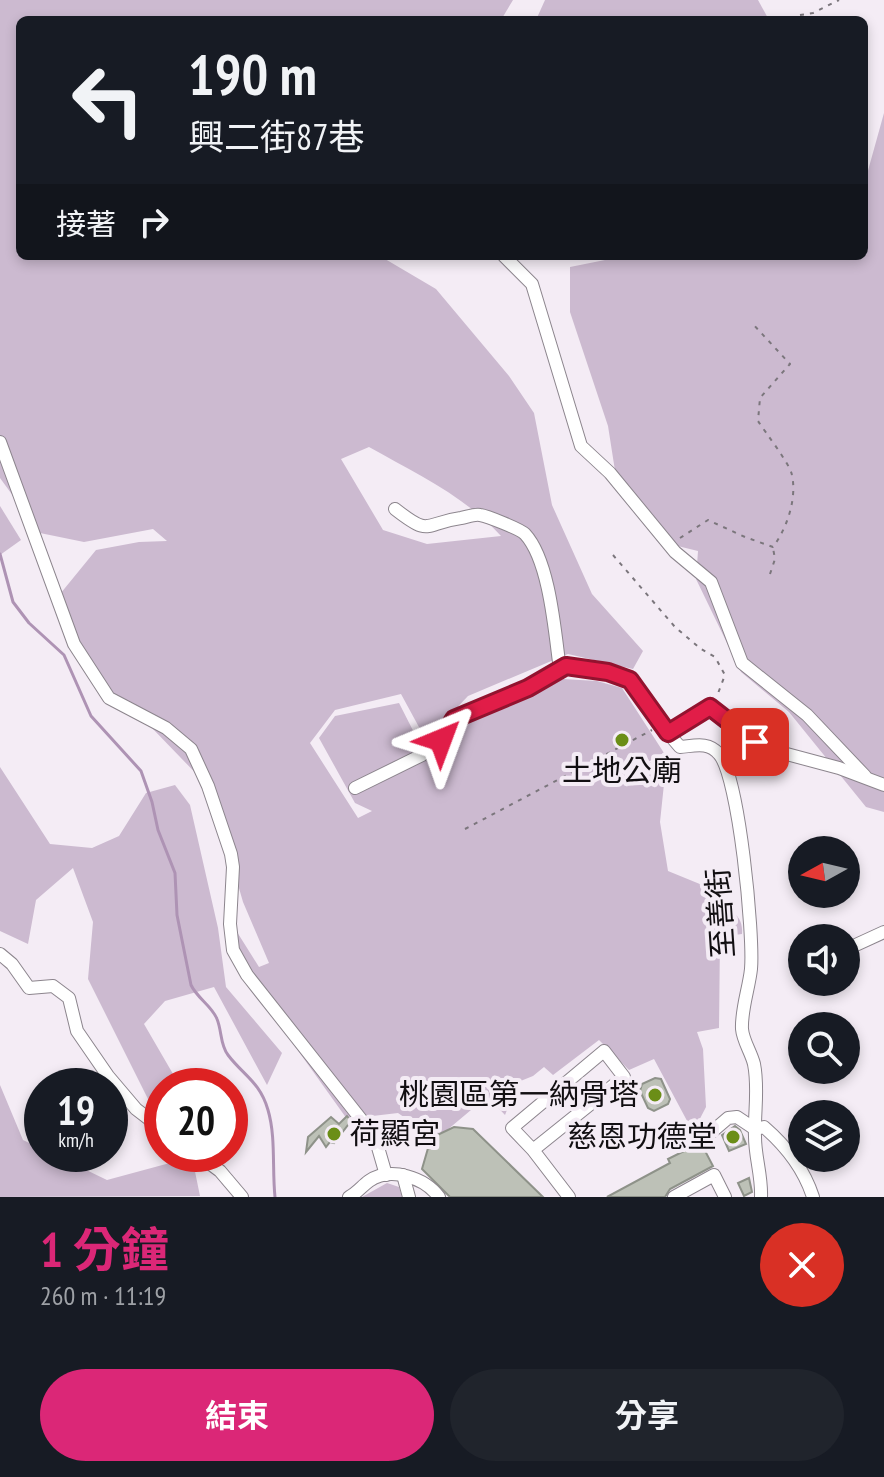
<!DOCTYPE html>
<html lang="zh-TW">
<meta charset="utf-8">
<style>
:root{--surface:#171b24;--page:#20242c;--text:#f1f3f6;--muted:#9ea1a6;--accent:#db2777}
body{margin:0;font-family:"PT Sans Narrow","Noto Sans TC",sans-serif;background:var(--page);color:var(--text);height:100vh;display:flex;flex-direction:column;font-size:30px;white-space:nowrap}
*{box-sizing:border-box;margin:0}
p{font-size:26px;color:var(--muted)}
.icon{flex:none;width:44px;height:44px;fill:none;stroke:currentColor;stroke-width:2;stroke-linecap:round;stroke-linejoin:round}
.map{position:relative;height:1197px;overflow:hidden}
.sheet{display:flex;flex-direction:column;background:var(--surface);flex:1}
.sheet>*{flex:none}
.top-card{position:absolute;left:16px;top:16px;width:852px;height:244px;border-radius:12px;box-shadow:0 4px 12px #0003;background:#171b24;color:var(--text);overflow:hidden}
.needle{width:52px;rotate:262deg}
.fabs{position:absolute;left:788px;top:836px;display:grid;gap:16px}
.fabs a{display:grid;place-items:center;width:72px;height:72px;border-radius:50%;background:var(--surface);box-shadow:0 4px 12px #0003;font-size:40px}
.speed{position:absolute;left:24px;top:1068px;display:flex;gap:16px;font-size:40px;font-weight:700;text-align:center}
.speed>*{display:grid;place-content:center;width:104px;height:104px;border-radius:50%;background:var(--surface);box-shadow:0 4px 12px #0003;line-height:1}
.speed small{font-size:20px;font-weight:400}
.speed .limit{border:12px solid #d22;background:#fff;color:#111}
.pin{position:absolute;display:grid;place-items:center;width:68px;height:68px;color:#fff;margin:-34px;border-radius:16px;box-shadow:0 4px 12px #0006}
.me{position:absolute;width:88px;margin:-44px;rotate:44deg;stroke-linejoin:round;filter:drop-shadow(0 0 6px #0008)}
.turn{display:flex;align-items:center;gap:28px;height:168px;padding:0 40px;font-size:36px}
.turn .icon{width:104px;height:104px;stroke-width:2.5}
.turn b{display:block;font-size:56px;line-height:68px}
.then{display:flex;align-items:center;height:76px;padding:0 40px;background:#0003;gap:16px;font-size:30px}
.round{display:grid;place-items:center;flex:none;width:84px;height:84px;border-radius:42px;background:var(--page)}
.head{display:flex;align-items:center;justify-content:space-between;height:136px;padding:0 40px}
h1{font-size:48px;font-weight:700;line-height:60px;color:var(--accent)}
.button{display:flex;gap:16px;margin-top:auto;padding:16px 40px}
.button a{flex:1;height:92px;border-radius:48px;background:var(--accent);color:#fff;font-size:32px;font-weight:700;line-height:92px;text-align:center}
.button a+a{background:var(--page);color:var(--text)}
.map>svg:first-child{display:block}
</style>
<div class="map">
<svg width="884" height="1197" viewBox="0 0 884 1197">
<rect width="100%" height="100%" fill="#f4ecf5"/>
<!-- green -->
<g fill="#ccbad0" fill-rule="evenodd">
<path d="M0,0H513L501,20H20V256H380L436,289L509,376L534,413L552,505L592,594L643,651L633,669L568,654L468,696L426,740L401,694L335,710L310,743L358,818L372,811L355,803L319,738L335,716L399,703L428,760L437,753L462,723L563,679L597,681L622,688L664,753L648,762L666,765L660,822L668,871L712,889L708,901C725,909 744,911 742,934L720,937L719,1028L697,1032L703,1049L706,1107L693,1132L654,1059L629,1070L599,1040L553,1075L544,1067L533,1076L518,1082L505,1115L485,1094L471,1110L440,1136L427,1133L398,1113L347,1119L236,964L237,932L259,967L269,963L243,902L210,788L152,728L96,683L56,599L96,550L139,542L167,541L153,529L84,542L40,533L0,478ZM369,447C415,473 465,496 501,536L427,544L383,530L341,459Z"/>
<path d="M545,0H758L769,20H536Z"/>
<path d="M884,113V812L866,807L789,712L741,672L696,579L698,551L657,541L616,477L608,426L570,312V267L625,256H864V185Z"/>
<path d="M0,506L21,540L0,555Z"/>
<path d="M0,767L50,844L92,848L119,836L146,793L175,785L190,805L218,928L226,987L282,1053L267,1085L214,987L165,1001L144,1024L180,1086H162V1106L152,1107L88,979L93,922L73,868L36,900L28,944L0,931Z"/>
<path d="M0,1085L23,1140L42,1149V1154H53L107,1180L192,1157L200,1196L0,1197Z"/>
<path d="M387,1183L399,1187L402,1197H362Z"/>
</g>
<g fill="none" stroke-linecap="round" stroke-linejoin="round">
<!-- stream -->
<path stroke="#ae93b4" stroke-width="3" d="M0,554L13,602L29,623L64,655L91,716L141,771L152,802L158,830L175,873L177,915L191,985C197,998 212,1006 217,1019C222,1031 220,1045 228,1055C243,1075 260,1082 268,1110C276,1137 272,1169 275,1197"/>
</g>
<!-- building -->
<g fill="#bdc1b7" stroke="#8e9289" stroke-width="2">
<path d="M655,1078L661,1079L670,1099L668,1104L654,1111L648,1108L640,1091L642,1084Z"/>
<path d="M347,1116L351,1121L334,1143L330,1142L326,1147L319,1136L306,1152L308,1137L331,1117L339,1124Z"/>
<path d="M735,1126L740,1130L746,1144L729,1151L722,1135Z"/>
<path d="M454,1127L473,1129L543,1197H450L422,1169L431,1138Z"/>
<path d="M703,1147L713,1166L670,1189L665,1197H607L670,1163L668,1159L690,1148Z"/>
<path d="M749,1178L752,1192L744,1196L738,1183Z"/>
</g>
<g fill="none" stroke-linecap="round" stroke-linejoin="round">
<!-- minor casing -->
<g stroke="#8c858d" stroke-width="14">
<g id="minor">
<path d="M504,256L532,284L581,446L610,473L675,552L711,582L742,663L807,715L865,776"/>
<path d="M0,442L74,644L109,698L166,728L191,749L208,786L231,854L233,867L230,924L233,950L247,975L375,1137L386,1175"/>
<path d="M395,509C432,538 423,523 461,518C467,517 474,514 480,515C487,516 520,529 525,534C550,561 555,634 560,670"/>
<path d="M668,733L680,747C694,746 708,741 719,754C739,776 754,935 751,969C749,988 741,1010 742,1029C743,1041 751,1052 754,1064C759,1089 754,1112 755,1137C755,1157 762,1176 761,1197"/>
<path d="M355,788L422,755L441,740L454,719L528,688L566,666L608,672L630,680L668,733L710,707L755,742L783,753L839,768L884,785"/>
<path d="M847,949L884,932"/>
<path d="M0,954L12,964L29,988L53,986L69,998L77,1031L108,1076L136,1109L162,1129"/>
<path d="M693,1140L707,1136L728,1118L737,1117L755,1129L764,1127C786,1146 804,1169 813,1197"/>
<path d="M533,1150L624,1077L604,1051L512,1128L533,1150L569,1197"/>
<path d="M197,1154L220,1171L242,1197"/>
<path d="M403,1175L409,1197"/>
<path d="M349,1197C357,1193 362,1186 369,1181C391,1166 425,1178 439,1197"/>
<path d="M674,1197L714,1175L725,1197"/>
</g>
</g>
<!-- path -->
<g stroke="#7b767c" stroke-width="2" stroke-dasharray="4 6" stroke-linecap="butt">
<path d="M800,15L813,13L839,0"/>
<path d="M680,538L708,520L745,537L773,547C787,528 797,499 792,475C790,464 765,432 758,421L760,398L790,364L751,322"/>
<path d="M613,555L675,627L701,649L715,657L725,675L717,696"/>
<path d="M770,574L775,559L773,548"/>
<path d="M465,829L652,730"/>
</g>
<!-- minor -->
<use href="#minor" stroke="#fff" stroke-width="12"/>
</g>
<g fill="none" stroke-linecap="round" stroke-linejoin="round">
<!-- route casing -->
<g stroke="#92132f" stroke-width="20">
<path id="route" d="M441,740L454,719L528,688L566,666L608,672L630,680L668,733L710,707L755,742"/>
</g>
<!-- route -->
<use href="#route" stroke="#e11d48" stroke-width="14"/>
</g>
<!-- markers -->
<g fill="#6b8e17" stroke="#f4ecf5" stroke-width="3">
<circle cx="622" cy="740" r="8"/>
<circle cx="655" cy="1095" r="8"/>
<circle cx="334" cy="1134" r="8"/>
<circle cx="733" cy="1137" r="8"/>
</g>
<g text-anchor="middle" stroke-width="8" stroke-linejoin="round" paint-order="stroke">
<!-- poi labels -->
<g font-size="30" fill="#120f12" stroke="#f4ecf5" text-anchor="end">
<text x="622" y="781" text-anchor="middle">土地公廟</text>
<text x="639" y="1105">桃園區第一納骨塔</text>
<text x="350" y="1144" text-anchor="start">荷顯宮</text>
<text x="717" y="1147">慈恩功德堂</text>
</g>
<!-- street labels -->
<g font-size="30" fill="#120f12" stroke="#f4ecf5">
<text transform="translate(721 913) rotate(-94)" y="10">至善街</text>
</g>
</g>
</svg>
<div class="fabs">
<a><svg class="needle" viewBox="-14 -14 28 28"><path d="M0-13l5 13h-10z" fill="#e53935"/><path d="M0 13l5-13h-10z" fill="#9ea1a6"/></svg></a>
<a><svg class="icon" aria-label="sound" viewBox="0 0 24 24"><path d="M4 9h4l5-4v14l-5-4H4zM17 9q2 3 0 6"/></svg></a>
<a><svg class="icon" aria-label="search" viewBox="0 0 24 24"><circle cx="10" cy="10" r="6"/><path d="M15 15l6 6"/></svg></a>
<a><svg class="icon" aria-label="layers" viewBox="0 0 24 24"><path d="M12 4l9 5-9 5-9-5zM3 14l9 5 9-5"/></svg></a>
</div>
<div class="speed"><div>19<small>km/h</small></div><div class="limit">20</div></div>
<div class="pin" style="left:755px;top:742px;background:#d93025"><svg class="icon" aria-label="arrive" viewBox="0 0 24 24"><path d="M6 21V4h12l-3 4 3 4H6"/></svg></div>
<svg class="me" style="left:441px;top:740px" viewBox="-20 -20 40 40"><path d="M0-17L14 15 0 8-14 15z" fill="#e11d48" stroke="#fff" stroke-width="4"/></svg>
<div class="top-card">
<div class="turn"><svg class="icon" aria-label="left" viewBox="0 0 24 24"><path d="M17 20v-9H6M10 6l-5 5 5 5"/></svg><div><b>190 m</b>興二街87巷</div></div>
<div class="then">接著<svg class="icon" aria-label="right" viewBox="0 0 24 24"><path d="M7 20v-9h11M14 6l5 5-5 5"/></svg></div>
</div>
</div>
<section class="sheet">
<div class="head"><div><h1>1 分鐘</h1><p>260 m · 11:19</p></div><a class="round" style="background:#d93025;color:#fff"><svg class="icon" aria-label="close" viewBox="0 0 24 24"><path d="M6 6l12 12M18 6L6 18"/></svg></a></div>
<div class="button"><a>結束</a><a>分享</a></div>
</section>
